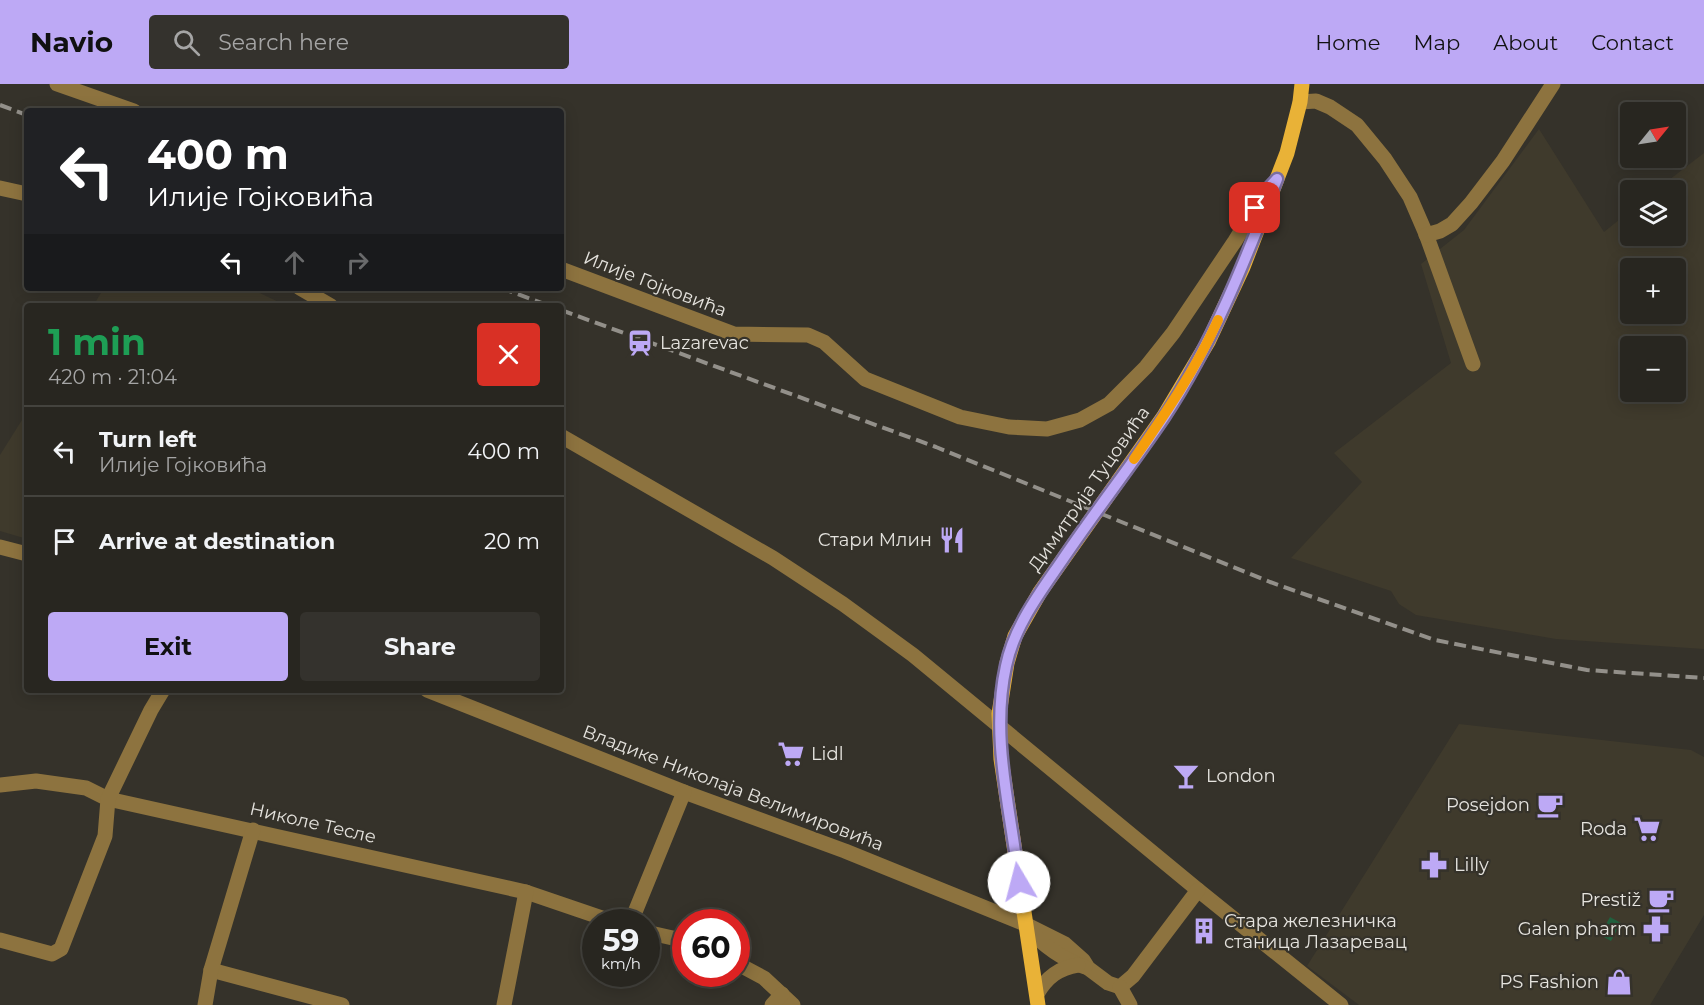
<!DOCTYPE html>
<meta charset="utf-8">
<style>
:root{--surface:#282620;--page:#34322d;--text:#f1f3f6;--muted:#a5a5a5;--line:#44433e;--accent:#bda9f5}
body{margin:0;font-family:Montserrat,sans-serif;background:var(--page);color:var(--text);height:100vh;display:flex;flex-direction:column;font-size:22px;white-space:nowrap}
*{box-sizing:border-box;margin:0}
p{font-size:20px;color:var(--muted)}
.icon{flex:none;width:33px;height:33px;fill:none;stroke:currentColor;stroke-width:2;stroke-linecap:round;stroke-linejoin:round}
.map{position:relative;flex:1;overflow:hidden}
.drawer{position:absolute;left:24px;top:219px;width:540px;height:390px;display:flex;flex-direction:column;background:var(--surface);border-radius:6px;box-shadow:0 3px 15px #0003,0 0 0 2px var(--line)}
.drawer>*{flex:none}
.top-card{position:absolute;left:24px;top:24px;width:540px;height:183px;border-radius:6px;box-shadow:0 3px 15px #0003,0 0 0 2px var(--line);background:#202124;color:#fff;overflow:hidden}
.needle{width:39px;rotate:60deg}
.fabs{position:absolute;left:1620px;top:18px;display:grid;gap:12px}
.fabs a{display:grid;place-items:center;width:66px;height:66px;border-radius:6px;background:var(--surface);box-shadow:0 3px 15px #0003,0 0 0 2px var(--line);font-size:30px}
.speed{position:absolute;left:582px;top:825px;display:flex;gap:12px;font-size:30px;font-weight:700;text-align:center}
.speed>*{display:grid;place-content:center;width:78px;height:78px;border-radius:50%;background:var(--surface);box-shadow:0 3px 15px #0003,0 0 0 2px var(--line);line-height:1}
.speed small{font-size:15px;font-weight:400}
.speed .limit{border:9px solid #d22;background:#fff;color:#111}
.pin{position:absolute;display:grid;place-items:center;width:51px;height:51px;color:#fff;margin:-26px;border-radius:12px;box-shadow:0 3px 9px #0006}
.me{position:absolute;width:66px;margin:-33px;rotate:352deg;stroke-linejoin:round;filter:drop-shadow(0 0 4px #0008)}
.turn{display:flex;align-items:center;gap:21px;height:126px;padding:0 24px;font-size:27px}
.turn .icon{width:78px;height:78px;stroke-width:2.5}
.turn b{display:block;font-size:42px;line-height:51px}
.lanes{display:flex;align-items:center;height:57px;padding:0 24px;background:#0003;justify-content:center;gap:30px;direction:ltr}
.lanes .off{opacity:.35}
.round{display:grid;place-items:center;flex:none;width:63px;height:63px;border-radius:6px;background:var(--page)}
.headline{display:flex;align-items:center;justify-content:space-between;height:102px;padding:0 24px}
h1{font-size:36px;font-weight:700;line-height:45px;color:#1e9e55}
.button{display:flex;gap:12px;margin-top:auto;padding:12px 24px}
.button a{flex:1;height:69px;border-radius:6px;background:var(--accent);color:#111;font-size:24px;font-weight:700;line-height:69px;text-align:center}
.button a+a{background:var(--page);color:var(--text)}
ul{padding:0;list-style:none}
li{display:flex;align-items:center;gap:18px;height:90px;padding:0 24px;border-top:2px solid var(--line)}
li div{flex:1}
li b{display:block;font-size:22px}
li em{font-style:normal}
header{display:flex;align-items:center;gap:36px;box-sizing:border-box;height:84px;padding:0 30px;background:var(--accent);color:#111}
header strong{font-size:28px}
nav{display:flex;gap:33px;margin-inline-start:auto;font-size:21px}
.search{width:420px;height:54px;background:var(--page);display:flex;align-items:center;gap:15px;box-sizing:border-box;padding:0 21px;border-radius:6px;color:var(--muted);font-size:22px}
.map>svg:first-child{display:block}
</style>
<header>
<strong>Navio</strong>
<div class="search"><svg class="icon" aria-label="search" viewBox="0 0 24 24"><circle cx="10" cy="10" r="6"/><path d="M15 15l6 6"/></svg>Search here</div>
<nav><a>Home</a><a>Map</a><a>About</a><a>Contact</a></nav>
</header>
<div class="map">
<svg width="1704" height="921" viewBox="0 0 1704 921">
<rect width="100%" height="100%" fill="#35322a"/>
<!-- built -->
<g fill="#3f3a2c" fill-rule="evenodd">
<path d="M1539,45L1604,148L1630,127V152H1676V106H1656L1704,69V565L1556,555L1416,531L1399,520L1391,507L1291,474L1362,398L1334,369L1451,279L1421,180L1464,146ZM1630,184H1676V230H1630ZM1630,262H1676V308H1630Z"/>
<path d="M104,204H249L287,222H93Z"/>
<path d="M27,328V455L0,447V371Z"/>
<path d="M1459,640L1691,666L1704,673V831L1650,921H1359L1307,882Z"/>
</g>
<!-- green -->
<path fill="#21603e" d="M1610,833L1621,839L1611,857L1600,851Z"/>
<g fill="none" stroke-linecap="round" stroke-linejoin="round">
<!-- minor -->
<g stroke="#8d733f" stroke-width="15">
<path d="M57,0L134,27"/>
<path d="M1300,18L1316,17L1330,23L1357,41L1385,75L1410,113L1426,150L1473,280"/>
<path d="M0,104L27,110"/>
<path d="M1426,151L1440,147L1452,140L1471,119L1503,77L1553,0"/>
<path d="M561,185L734,250L808,251L824,258L865,295L960,333L1009,343L1047,345L1080,336L1109,320L1146,283L1173,249L1235,157L1265,108L1273,100"/>
<path d="M300,204L331,222"/>
<path d="M561,352L773,474L843,520L913,571L1198,806L1341,921"/>
<path d="M0,463L27,470"/>
<path d="M427,606L684,708L845,767L1025,840L1065,860L1083,876L1088,884L1108,899L1120,903L1133,892L1198,806"/>
<path d="M0,701L36,697L86,704L108,715L526,808L614,838"/>
<path d="M631,838L684,708"/>
<path d="M1029,845C1043,862 1064,876 1085,883"/>
<path d="M646,848L686,857"/>
<path d="M0,856L52,870L61,865L105,752L108,715L151,626L163,606"/>
<path d="M736,879L764,894L793,921"/>
<path d="M211,886L342,921"/>
<path d="M1120,903L1130,921"/>
<path d="M1037,910C1047,893 1059,884 1078,881"/>
<path d="M205,921L211,886L253,746"/>
<path d="M504,921L526,808"/>
<path d="M772,921L782,910"/>
</g>
<!-- major -->
<path stroke="#e9b237" stroke-width="15" d="M1038,921L1001,675L999,630L1007,579L1015,552L1040,508L1164,332L1208,258L1243,183L1287,69L1300,18L1302,0"/>
<!-- rail -->
<g stroke="#93908a" stroke-width="4" stroke-dasharray="12 6" stroke-linecap="butt">
<path d="M0,21L27,31"/>
<path d="M501,204L550,222"/>
<path d="M561,226L936,363L1270,498L1435,556L1587,586L1704,594"/>
</g>
</g>
<g fill="none" stroke-linecap="round" stroke-linejoin="round">
<!-- route casing -->
<g stroke="#7b6e9f" stroke-width="15">
<path id="route" d="M1019,798C1011,725 990,654 1006,582C1014,543 1039,510 1061,478C1094,429 1131,382 1164,333C1213,259 1245,177 1277,95L1265,108L1255,124"/>
</g>
<!-- route -->
<use href="#route" stroke="#bda9f5" stroke-width="10"/>
<!-- slow -->
<path stroke="#f59e0b" stroke-width="10" d="M1134,375C1165,330 1196,285 1218,236"/>
</g>
<!-- icons -->
<defs>
<g id="station-bare" transform="scale(2.07)"><path d="M-3-6H3Q5-6 5-4V2Q5 4 3 4L4.5 6H3L1.5 4h-3L-3 6H-4.5L-3 4Q-5 4-5 2V-4Q-5-6-3-6ZM-3.5-4v3h7v-3ZM-3.5 1v1.5H-2V1ZM2 1v1.5H3.5V1Z" fill="#bda9f5" stroke="#35322a" stroke-width="2.5" paint-order="stroke"/></g>
<g id="restaurant-bare" transform="scale(2.07)"><path d="M-5-6h1v4h1v-4h1v4h1v-4h1v5L-1.5 .5V6h-2V.5L-5-1ZM5-6V6H3V1.5H1.5Q1.5-4 5-6Z" fill="#bda9f5" stroke="#35322a" stroke-width="2.5" paint-order="stroke"/></g>
<g id="supermarket-bare" transform="scale(2.07)"><path d="M-6-5.5h2.5l.6 2H6L4.5 2H-2.5L-4.4-4H-6ZM-1.5 3.2a1.3 1.3 0 1 0 .1 0ZM3 3.2a1.3 1.3 0 1 0 .1 0Z" fill="#bda9f5" stroke="#35322a" stroke-width="2.5" paint-order="stroke"/></g>
<g id="bar-bare" transform="scale(2.07)"><path d="M-6-5H6L.8 .8V4.5H3.5V6h-7V4.5H-.8V.8Z" fill="#bda9f5" stroke="#35322a" stroke-width="2.5" paint-order="stroke"/></g>
<g id="cafe-bare" transform="scale(2.07)"><path d="M-5.5-4.5H6V0H3Q3 3.5 0 3.5H-2.5Q-5.5 3.5-5.5 0ZM3-3.2v2h1.7v-2ZM-6 4.5H4V6H-6Z" fill="#bda9f5" stroke="#35322a" stroke-width="2.5" paint-order="stroke"/></g>
<g id="pharmacy-bare" transform="scale(2.07)"><path d="M-2-6h4v4h4v4h-4v4h-4v-4h-4v-4h4Z" fill="#bda9f5" stroke="#35322a" stroke-width="2.5" paint-order="stroke"/></g>
<g id="building-bare" transform="scale(2.07)"><path d="M-4-6H4V6H1V3H-1V6H-4ZM-2.5-4.3h1.7v1.8h-1.7ZM.8-4.3h1.7v1.8H.8ZM-2.5-1h1.7V.8h-1.7ZM.8-1h1.7V.8H.8Z" fill="#bda9f5" stroke="#35322a" stroke-width="2.5" paint-order="stroke"/></g>
<g id="shop-bare" transform="scale(2.07)"><path d="M-5-2.5h2.3a2.7 3.5 0 0 1 5.4 0H5L5.5 6h-11ZM-1.5-2.5h3a1.5 2.3 0 0 0-3 0Z" fill="#bda9f5" stroke="#35322a" stroke-width="2.5" paint-order="stroke"/></g>
</defs>
<g fill-rule="evenodd">
<use href="#station-bare" x="640" y="259"/>
<use href="#restaurant-bare" x="952" y="456"/>
<use href="#supermarket-bare" x="791" y="670"/>
<use href="#bar-bare" x="1186" y="692"/>
<use href="#cafe-bare" x="1550" y="721"/>
<use href="#supermarket-bare" x="1647" y="745"/>
<use href="#pharmacy-bare" x="1434" y="781"/>
<use href="#cafe-bare" x="1661" y="816"/>
<use href="#pharmacy-bare" x="1656" y="845"/>
<use href="#building-bare" x="1204" y="847"/>
<use href="#shop-bare" x="1619" y="898"/>
</g>
<g text-anchor="middle" stroke-width="4.5" stroke-linejoin="round" paint-order="stroke">
<!-- street labels -->
<g font-size="18" fill="#e5e3de" stroke="#35322a">
<text transform="translate(655 200) rotate(21)" y="6">Илије Гојковића</text>
<text transform="translate(1089 405) rotate(-55)" y="6">Димитрија Туцовића</text>
<text transform="translate(733 704) rotate(21)" y="6">Владике Николаја Велимировића</text>
<text transform="translate(313 739) rotate(13)" y="6">Николе Тесле</text>
</g>
<!-- poi labels -->
<g font-size="18" fill="#e5e3de" stroke="#35322a" text-anchor="end">
<text x="660" y="265" text-anchor="start">Lazarevac</text>
<text x="932" y="462">Стари Млин</text>
<text x="811" y="676" text-anchor="start">Lidl</text>
<text x="1206" y="698" text-anchor="start">London</text>
<text x="1530" y="727">Posejdon</text>
<text x="1627" y="751">Roda</text>
<text x="1454" y="787" text-anchor="start">Lilly</text>
<text x="1641" y="822">Prestiž</text>
<text x="1224" y="843" text-anchor="start">Стара железничка<tspan x="1224" dy="21">станица Лазаревац</tspan></text>
<text x="1636" y="851">Galen pharm</text>
<text x="1599" y="904">PS Fashion</text>
</g>
</g>
</svg>
<div class="fabs">
<a><svg class="needle" viewBox="-14 -14 28 28"><path d="M0-13l5 13h-10z" fill="#e53935"/><path d="M0 13l5-13h-10z" fill="#a5a5a5"/></svg></a>
<a><svg class="icon" aria-label="layers" viewBox="0 0 24 24"><path d="M12 4l9 5-9 5-9-5zM3 14l9 5 9-5"/></svg></a>
<a>+</a>
<a>−</a>
</div>
<div class="speed"><div>59<small>km/h</small></div><div class="limit">60</div></div>
<div class="pin" style="left:1255px;top:124px;background:#d93025"><svg class="icon" aria-label="arrive" viewBox="0 0 24 24"><path d="M6 21V4h12l-3 4 3 4H6"/></svg></div>
<svg class="me" style="left:1019px;top:798px" viewBox="-20 -20 40 40"><circle r="19" fill="#fff"/><path d="M0-13L10 11 0 6-10 11z" fill="#bda9f5"/></svg>
<div class="top-card">
<div class="turn"><svg class="icon" aria-label="left" viewBox="0 0 24 24"><path d="M17 20v-9H6M10 6l-5 5 5 5"/></svg><div><b>400 m</b>Илије Гојковића</div></div>
<div class="lanes"><svg class="icon" aria-label="left" viewBox="0 0 24 24"><path d="M17 20v-9H6M10 6l-5 5 5 5"/></svg><svg class="icon off" aria-label="ahead" viewBox="0 0 24 24"><path d="M12 20V5M6 11l6-6 6 6"/></svg><svg class="icon off" aria-label="right" viewBox="0 0 24 24"><path d="M7 20v-9h11M14 6l5 5-5 5"/></svg></div>
</div>
<section class="drawer">
<div class="headline"><div><h1>1 min</h1><p>420 m · 21:04</p></div><a class="round" style="background:#d93025;color:#fff"><svg class="icon" aria-label="close" viewBox="0 0 24 24"><path d="M6 6l12 12M18 6L6 18"/></svg></a></div>
<ul>
<li><svg class="icon" aria-label="left" viewBox="0 0 24 24"><path d="M17 20v-9H6M10 6l-5 5 5 5"/></svg><div><b>Turn left</b><p>Илије Гојковића</p></div><em>400 m</em></li>
<li><svg class="icon" aria-label="arrive" viewBox="0 0 24 24"><path d="M6 21V4h12l-3 4 3 4H6"/></svg><div><b>Arrive at destination</b></div><em>20 m</em></li>
</ul>
<div class="button"><a>Exit</a><a>Share</a></div>
</section>
</div>
